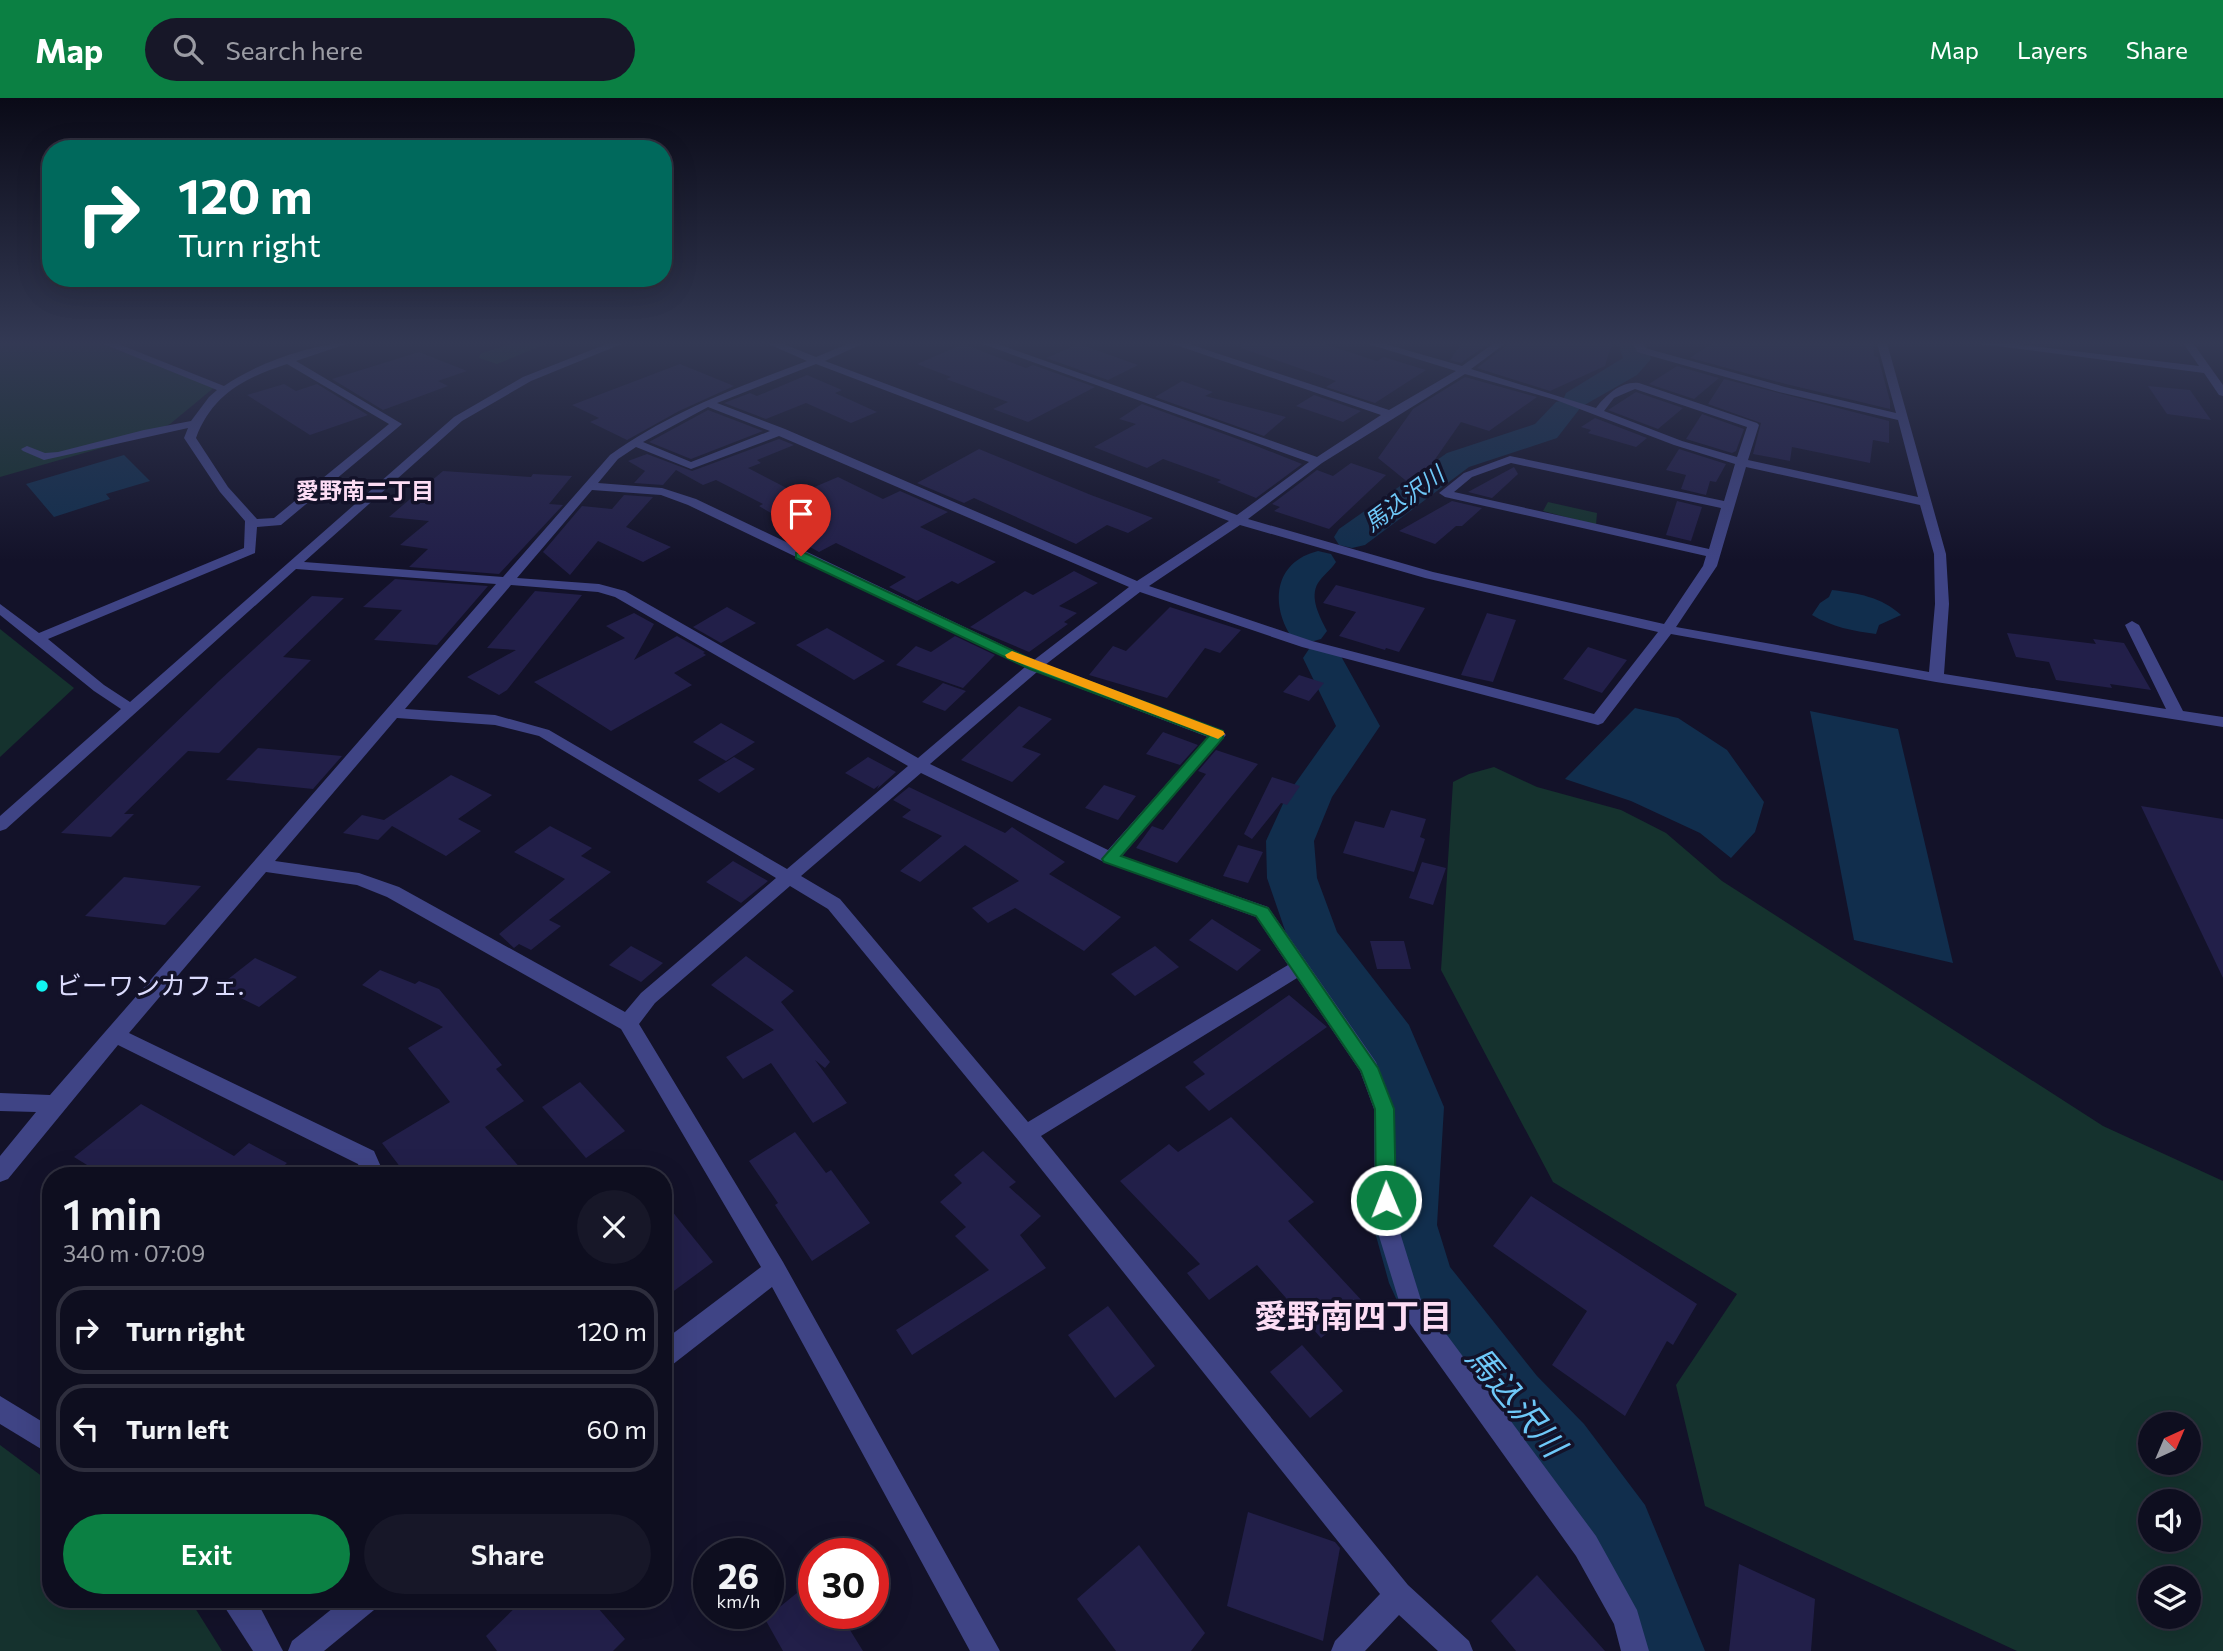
<!DOCTYPE html>
<meta charset="utf-8">
<style>
:root{--surface:#0e0e1f;--page:#171728;--text:#f1f3f6;--muted:#9b9ca4;--line:#2e2e3d;--accent:#0b8043}
body{margin:0;font-family:Commissioner,"Noto Sans JP",sans-serif;background:var(--page);color:var(--text);height:100vh;display:flex;flex-direction:column;font-size:26px;white-space:nowrap}
*{box-sizing:border-box;margin:0}
p{font-size:23px;color:var(--muted)}
.icon{flex:none;width:38px;height:38px;fill:none;stroke:currentColor;stroke-width:2;stroke-linecap:round;stroke-linejoin:round}
.map{position:relative;flex:1;overflow:hidden}
.sheet{position:absolute;left:42px;top:1069px;width:630px;height:441px;display:flex;flex-direction:column;background:var(--surface);border-radius:28px;box-shadow:0 7px 28px #0002,0 0 0 2px var(--line)}
.sheet>*{flex:none}
.hud{position:absolute;left:42px;top:42px;width:630px;height:147px;border-radius:28px;box-shadow:0 7px 28px #0002,0 0 0 2px var(--line);background:#00695c;color:#fff;overflow:hidden}
.needle{width:46px;rotate:44deg}
.fabs{position:absolute;left:2138px;top:1314px;display:grid;gap:14px}
.fabs a{display:grid;place-items:center;width:63px;height:63px;border-radius:50%;background:var(--surface);box-shadow:0 7px 28px #0002,0 0 0 2px var(--line);font-size:35px}
.speed{position:absolute;left:693px;top:1440px;display:flex;gap:14px;font-size:35px;font-weight:700;text-align:center}
.speed>*{display:grid;place-content:center;width:91px;height:91px;border-radius:50%;background:var(--surface);box-shadow:0 7px 28px #0002,0 0 0 2px var(--line);line-height:1}
.speed small{font-size:18px;font-weight:400}
.speed .limit{border:10px solid #d22;background:#fff;color:#111}
.pin{position:absolute;display:grid;place-items:center;width:60px;height:60px;color:#fff;margin:-72px -30px;border-radius:50% 50% 50% 0;rotate:-45deg;box-shadow:0 0 7px #0007}
.pin .icon{rotate:45deg}
.me{position:absolute;width:77px;margin:-38px;rotate:359deg;stroke-linejoin:round;filter:drop-shadow(0 0 5px #0008)}
.turn{display:flex;align-items:center;gap:24px;height:147px;padding:0 21px;font-size:32px}
.turn .icon{width:91px;height:91px;stroke-width:2.5}
.turn b{display:block;font-size:49px;line-height:60px}
.round{display:grid;place-items:center;flex:none;width:74px;height:74px;border-radius:37px;background:var(--page)}
.headline{display:flex;align-items:center;justify-content:space-between;height:119px;padding:0 21px}
h1{font-size:42px;font-weight:600;line-height:52px}
.button{display:flex;gap:14px;margin-top:auto;padding:14px 21px}
.button a{flex:1;height:80px;border-radius:42px;background:var(--accent);color:#fff;font-size:28px;font-weight:600;line-height:80px;text-align:center}
.button a+a{background:var(--page);color:var(--text)}
ul{padding:0;list-style:none}
li{display:flex;align-items:center;gap:21px;height:88px;margin:0 14px 10px;padding:0 7px;border:4px solid var(--line);border-radius:28px}
li div{flex:1}
li b{display:block;font-size:26px}
li em{font-style:normal}
header{display:flex;align-items:center;gap:42px;box-sizing:border-box;height:98px;padding:0 35px;background:var(--accent);color:#fff}
header strong{font-size:33px}
nav{display:flex;gap:38px;margin-inline-start:auto;font-size:24px}
.search{width:490px;height:63px;background:var(--page);display:flex;align-items:center;gap:18px;box-sizing:border-box;padding:0 24px;border-radius:38px;color:var(--muted);font-size:26px}
.map>svg:first-child{display:block}
</style>
<header>
<strong>Map</strong>
<div class="search"><svg class="icon" aria-label="search" viewBox="0 0 24 24"><circle cx="10" cy="10" r="6"/><path d="M15 15l6 6"/></svg>Search here</div>
<nav><a>Map</a><a>Layers</a><a>Share</a></nav>
</header>
<div class="map">
<svg width="2223" height="1553" viewBox="0 0 2223 1553">
<rect width="100%" height="100%" fill="#131229"/>
<!-- green -->
<g fill="#15322e" fill-rule="evenodd">
<path d="M0,245H98L216,288L170,326L147,337L0,379Z"/>
<path d="M513,245H548L497,266L479,260L480,256Z"/>
<path d="M1548,404L1597,415L1596,427L1543,413Z"/>
<path d="M0,531L74,590L0,659Z"/>
<path d="M1494,669L1537,689L1621,712L1666,735L1722,783L2103,1028L2223,1083V1553H2017L1705,1408L1676,1287L1737,1196L1553,1084L1441,872L1453,684L1469,676ZM2189,1326V1365H2151V1326ZM2151,1404H2189V1442H2151ZM2189,1480V1519H2151V1480Z"/>
<path d="M0,1347L51,1385V1502H185L195,1510L222,1553H0Z"/>
</g>
<!-- water -->
<g fill="#112e4d">
<path d="M124,357L150,383L106,396L110,401L54,419L26,386Z"/>
<path d="M1832,492C1857,495 1882,499 1901,517L1879,527L1876,536C1853,533 1832,529 1812,517L1820,505L1829,499Z"/>
<path d="M1635,610L1678,620L1727,652L1764,704L1755,734L1731,760L1700,735L1631,703L1565,681Z"/>
<path d="M1810,613L1898,631L1953,865L1854,842Z"/>
</g>
<g fill="none" stroke-linecap="round" stroke-linejoin="round">
<!-- river -->
<g fill="#112e4d" fill-rule="evenodd">
<path d="M1618,245H1646L1651,261L1637,277L1581,309L1557,340L1469,369L1365,447L1352,450L1339,447L1334,439L1339,431L1447,355L1535,326L1556,304L1563,302L1566,295L1623,260Z"/>
<path d="M1318,453L1331,456L1336,464C1331,472 1323,477 1318,485C1309,500 1320,519 1327,533L1321,541L1307,545L1293,541C1270,508 1273,464 1318,453Z"/>
<path d="M1323,548L1337,551L1380,628L1332,699L1314,743L1317,780L1337,834L1409,927L1444,1009L1437,1127L1450,1169L1537,1278L1584,1326L1645,1407L1705,1553H1625L1589,1458L1532,1378L1487,1328L1399,1207L1389,1185L1373,1127L1386,1009L1365,952L1288,841L1267,780L1266,743L1287,697L1336,628L1303,560L1309,551Z"/>
</g>
</g>
<!-- building -->
<g fill="#221f49">
<path d="M1241,245H1321L1377,263L1384,259L1426,272L1375,305L1326,289L1336,283L1241,250Z"/>
<path d="M1462,245H1489L1461,265L1450,262Z"/>
<path d="M1509,245H1612L1605,268L1550,293L1477,270Z"/>
<path d="M1712,245H1873L1874,258L1878,259L1890,303V311L1786,286L1690,260Z"/>
<path d="M963,246L1026,270L1033,267L1095,289L1028,324L993,311L1008,304L946,281L951,279L917,266Z"/>
<path d="M1079,246L1138,267L1108,282L1046,260Z"/>
<path d="M419,254L467,273L438,283L448,288L383,312L332,281Z"/>
<path d="M680,266L734,288L679,313L627,342L590,324L599,320L572,307Z"/>
<path d="M1677,268L1719,280L1694,301L1649,286Z"/>
<path d="M807,277L842,292L835,295L877,314L851,325L806,305L766,321L724,305L750,295L757,298Z"/>
<path d="M1465,279L1537,299L1489,333L1461,324L1415,390L1378,360L1413,311Z"/>
<path d="M1724,281L1889,323V345L1873,342L1870,365L1792,349L1790,363L1753,356L1761,325L1708,306Z"/>
<path d="M1182,283L1213,294L1205,298L1286,319L1264,338L1155,299Z"/>
<path d="M284,286L296,293L317,286L368,317L310,337L247,297Z"/>
<path d="M2148,288L2190,292L2211,322L2167,316Z"/>
<path d="M1636,294L1683,310L1658,331L1608,312Z"/>
<path d="M1314,297L1361,313L1343,324L1296,308Z"/>
<path d="M1142,306L1254,347L1302,366L1256,400L1217,384L1221,382L1163,361L1147,370L1094,349L1136,326L1119,321Z"/>
<path d="M708,312L763,333L691,361L649,344Z"/>
<path d="M1702,316L1744,331L1736,353L1732,355L1686,341Z"/>
<path d="M1595,320L1647,340L1636,349L1588,335L1591,332L1581,329Z"/>
<path d="M779,341L794,347L757,362L761,365L748,370L798,396L838,379L883,401L900,393L948,414L920,429L996,464L958,486L952,483L917,503L889,489L906,479L836,445L819,454L774,429L786,424L759,408L763,406L716,382L703,387L676,372L663,387L634,385L645,373L628,363L647,356L692,373Z"/>
<path d="M979,351L1091,397L1153,420L1128,435L1107,427L1076,446L974,400L964,405L917,385Z"/>
<path d="M1679,351L1726,366L1716,384L1710,383L1706,397L1681,391L1686,377L1666,372Z"/>
<path d="M1351,365L1386,377L1329,431L1274,413L1280,409L1272,406L1317,372L1333,378Z"/>
<path d="M1514,369L1518,376L1492,400L1468,394Z"/>
<path d="M443,373L531,379L533,376L572,378L549,406L563,407L499,476L409,469L428,451L400,447L429,423L389,419Z"/>
<path d="M624,397L653,399L626,429L671,449L643,464L598,443L570,477L543,454L582,408L612,411Z"/>
<path d="M1452,403L1482,410L1462,428H1456L1435,446L1399,433Z"/>
<path d="M1677,403L1702,409L1691,443L1666,437Z"/>
<path d="M1074,473L1098,485L1059,508L1077,515L1064,524L1068,526L1029,554L970,529L1025,493L1033,497Z"/>
<path d="M395,481L488,488L437,547L374,542L402,512L363,509Z"/>
<path d="M1336,487L1425,510L1399,554L1386,550L1385,552L1339,538L1356,514L1323,505Z"/>
<path d="M535,493L582,497L507,592L499,597L467,579L516,552L487,550Z"/>
<path d="M312,498L344,500L283,559L311,562L219,655L188,653L124,716H134L111,739L61,735L219,583Z"/>
<path d="M727,509L756,525L721,545L693,529Z"/>
<path d="M1170,509L1241,532L1220,555L1205,550L1167,600L1089,577L1113,548L1126,553Z"/>
<path d="M634,515L654,526L634,562L677,538L705,554L703,555L706,557L674,575L692,587L611,633L534,584L625,540L606,528Z"/>
<path d="M1487,515L1516,522L1493,584L1461,577Z"/>
<path d="M827,530L885,563L854,582L796,547Z"/>
<path d="M2007,535L2096,546L2093,541L2124,545L2151,592L2110,586L2112,590L2056,582L2049,564L2016,559Z"/>
<path d="M955,538L995,557L963,590L896,567L916,548L931,554Z"/>
<path d="M1588,549L1627,562L1602,595L1563,581Z"/>
<path d="M1299,577L1324,585L1309,603L1283,594Z"/>
<path d="M943,585L966,593L945,613L922,604Z"/>
<path d="M1019,608L1052,621L1022,649L1041,656L1012,684L961,662Z"/>
<path d="M721,625L755,644L726,663L693,644Z"/>
<path d="M1163,634L1198,647L1180,667L1146,656Z"/>
<path d="M258,650L342,658L313,691L226,682Z"/>
<path d="M1216,652L1258,666L1177,765L1136,750L1152,728L1163,732L1206,676L1198,673Z"/>
<path d="M734,659L755,671L719,695L698,682Z"/>
<path d="M868,659L896,674L877,691L879,687L874,691L845,675Z"/>
<path d="M451,677L492,697L458,721L481,733L446,758L392,728L378,742L343,735L362,717L384,722Z"/>
<path d="M1272,679L1300,688L1287,707L1281,705L1252,741L1244,736Z"/>
<path d="M1104,687L1136,698L1118,722L1085,710Z"/>
<path d="M909,689L1005,735L1012,729L1065,764L1049,776L1121,819L1084,853L1015,810L988,825L972,810L1019,783L965,747L920,784L900,773L942,738L902,719L911,712L893,702Z"/>
<path d="M2141,708L2223,721V880Z"/>
<path d="M1391,712L1426,721L1420,739L1425,741L1414,774L1343,755L1355,723L1384,730Z"/>
<path d="M550,728L592,750L581,758L611,774L549,822L561,828L531,852L519,846L514,850L499,836L565,781L514,754Z"/>
<path d="M1238,747L1263,754L1248,785L1223,778Z"/>
<path d="M733,763L768,783L741,805L706,784Z"/>
<path d="M1422,764L1446,770L1433,807L1409,800Z"/>
<path d="M124,779L201,788L165,827L85,818Z"/>
<path d="M1212,821L1261,852L1237,873L1189,842Z"/>
<path d="M1370,843H1404L1411,871H1377Z"/>
<path d="M631,848L663,865L641,884L609,867Z"/>
<path d="M1155,848L1179,869L1135,898L1111,876Z"/>
<path d="M746,858L794,893L781,904L830,964L825,970L815,962L847,1005L813,1025L771,965L743,981L726,959L774,932L711,887Z"/>
<path d="M255,860L297,879L259,909L218,889Z"/>
<path d="M380,872L415,886L419,883L439,891L502,967L496,971L524,1003L485,1029L527,1078H407L382,1045L450,1004L408,950L443,929L362,887Z"/>
<path d="M1289,897L1327,929L1209,1013L1185,989L1205,976L1193,964Z"/>
<path d="M580,984L625,1033L586,1060L542,1009Z"/>
<path d="M141,1006L234,1058L249,1045L287,1065L273,1078H105L74,1059Z"/>
<path d="M1231,1019L1314,1104L1288,1123L1365,1206L1321,1240L1257,1167L1209,1202L1187,1175L1200,1166L1120,1083L1169,1046L1178,1054Z"/>
<path d="M795,1034L826,1075L831,1072L870,1125L812,1163L775,1107L778,1105L749,1063Z"/>
<path d="M983,1053L1016,1084L1009,1089L1041,1118L1020,1137L1046,1170L912,1257L896,1232L989,1172L955,1138L966,1129L940,1104L962,1085L954,1077Z"/>
<path d="M1531,1098L1697,1206L1673,1247L1667,1243L1625,1318L1552,1267L1587,1213L1493,1148Z"/>
<path d="M663,1102L713,1164L663,1201Z"/>
<path d="M1108,1208L1155,1268L1115,1300L1068,1237Z"/>
<path d="M1302,1247L1343,1293L1310,1320L1270,1274Z"/>
<path d="M1248,1414L1335,1444L1340,1450L1323,1543L1227,1508Z"/>
<path d="M1139,1447L1205,1535L1191,1553H1116L1077,1501Z"/>
<path d="M1739,1466L1815,1501L1811,1553H1729Z"/>
<path d="M1537,1477L1605,1553H1516L1491,1523Z"/>
<path d="M814,1481V1516H840L863,1553H783L765,1521Z"/>
<path d="M523,1502H591L625,1541L613,1553H497L486,1538Z"/>
</g>
<g fill="none" stroke-linecap="round" stroke-linejoin="round">
<!-- minor -->
<g fill="#3f4485" fill-rule="evenodd">
<path d="M101,245H116L224,288C253,267 313,245 349,245L296,263L402,326L281,427L257,429L255,455L48,541L104,587L130,604L454,319L523,279L609,245H624L531,283L462,323L304,464L503,479L610,357C670,314 738,289 807,263L766,245H781L816,259L850,245H864L825,263L1237,417L1309,364L980,245H995L1317,359L1381,317L1170,245H1186L1389,312L1456,273L1365,245H1382L1462,268L1494,245H1506L1471,271L1596,310C1606,297 1621,283 1639,285L1757,325L1759,327L1748,362L1918,399L1898,322L1779,294L1637,254L1633,245H1643L1645,250L1785,289L1896,315L1877,245H1887L1946,456L1949,506L1944,576L2166,611L2125,527L2132,523L2139,527L2183,613L2223,619V629L1936,584L1671,536L1603,625L1598,627L1302,549L1140,494L1045,567L1223,634L1226,637L1122,758L1268,809L1376,964L1394,1011L1397,1125L1421,1202L1596,1438L1637,1512L1649,1553H1621L1614,1526L1576,1458L1403,1216L1375,1125L1374,1011L1360,973L1297,880L1041,1038L1408,1487L1469,1543L1473,1553H1438L1399,1517L1365,1553H1331L1335,1543L1380,1496L1018,1042L828,811L790,788L655,905L639,926L783,1164L1000,1553H970L772,1189L672,1267L663,1270V1243L761,1169L621,931L387,799L357,787L266,774L129,935L374,1053L385,1078H363L358,1066L118,947L8,1081L0,1084V1058L36,1014L0,1013V995L50,997L496,486L296,471L6,731L0,733V718L121,611L94,593L0,517V506L39,535L244,450L245,423L220,394L184,340L188,330L44,362L23,353L21,351L27,348L45,355L58,354L144,332L191,323L209,299L217,292ZM287,266L389,326L274,420L257,421L228,389L196,340C212,297 244,280 287,266ZM816,266L1229,423L1137,483L785,331L717,305ZM1465,276L1556,302L1674,347L1735,366L1724,403L1510,358L1464,375L1439,395L1445,399L1706,458L1703,468L1664,526L1433,474L1248,421L1322,365ZM1635,291L1747,329L1737,359L1682,343L1604,313L1614,300ZM708,309L770,333L691,364L643,344ZM779,338L1129,489L1034,562L696,401L662,390L598,385L618,361L636,349L691,371ZM1511,365L1721,410L1709,451L1454,394L1472,379ZM1746,369L1920,407L1934,456L1935,506L1929,574L1676,529L1717,468ZM592,392L661,397L688,407L1025,569L918,660L625,493L599,486L517,480ZM1240,427L1425,480L1658,534L1594,616L1312,543L1149,488ZM511,487L598,494L615,499L908,668L787,771L549,632L495,617L405,611ZM1037,574L1208,639L1108,752L930,666ZM397,620L495,627L539,638L776,780L641,895L625,914L399,789L359,775L275,763ZM921,675L1104,764L1256,819L1288,867L1028,1024L840,801L801,778Z"/>
<path d="M1974,245H2007L2199,268L2183,245H2193L2223,287V298L2219,297L2204,275Z"/>
<path d="M0,1298L51,1329V1357L0,1326Z"/>
<path d="M220,1502H252L261,1511L283,1553H253Z"/>
<path d="M343,1502H378L374,1512L324,1553H288L292,1543Z"/>
</g>
</g>
<!-- sky -->
<linearGradient id="sky" x2="0" y2="1"><stop stop-color="#0a0a17"/><stop offset="0.53" stop-color="#333954"/><stop offset="1" stop-color="#333954" stop-opacity="0"/></linearGradient>
<rect width="2223" height="463" fill="url(#sky)"/>
<!-- route -->
<path fill="#0b8043" stroke="#07532c" stroke-width="2" d="M796,455H805L1039,565L1223,633V640L1121,758L1268,810L1378,970L1394,1011L1396,1102L1393,1108L1386,1111L1379,1108L1376,1102L1375,1011L1361,973L1256,818L1104,764L1102,761L1209,638L1030,571L796,460Z"/>
<!-- slow -->
<path fill="#f59e0b" d="M1012,553L1223,633L1225,636L1218,641L1213,639L1007,560L1005,557Z"/>
<!-- markers -->
<circle fill="#11f4f1" stroke="#131229" stroke-width="2.5" cx="42" cy="888" r="7"/>
<g text-anchor="middle" stroke-width="7" stroke-linejoin="round" paint-order="stroke">
<!-- far-neighbourhood labels -->
<g font-size="23" font-weight="bold" fill="#fdddf5" stroke="#131229">
<text x="365" y="401">愛野南二丁目</text>
</g>
<!-- far-water labels -->
<g font-size="23" font-style="italic" fill="#6ec8f8" stroke="#131229">
<text transform="translate(1404 401) rotate(-36)" y="8">馬込沢川</text>
</g>
<!-- poi labels -->
<g font-size="26" fill="#dbdbfd" stroke="#131229" text-anchor="start">
<text x="56" y="897">ビーワンカフェ.</text>
</g>
<!-- near-neighbourhood labels -->
<g font-size="33" font-weight="bold" fill="#fdddf5" stroke="#131229">
<text x="1353" y="1230">愛野南四丁目</text>
</g>
<!-- near-water labels -->
<g font-size="33" font-style="italic" fill="#6ec8f8" stroke="#131229">
<text transform="translate(1516 1303) rotate(50)" y="12">馬込沢川</text>
</g>
</g>
</svg>
<div class="fabs">
<a><svg class="needle" viewBox="-14 -14 28 28"><path d="M0-13l5 13h-10z" fill="#e53935"/><path d="M0 13l5-13h-10z" fill="#9b9ca4"/></svg></a>
<a><svg class="icon" aria-label="sound" viewBox="0 0 24 24"><path d="M4 9h4l5-4v14l-5-4H4zM17 9q2 3 0 6"/></svg></a>
<a><svg class="icon" aria-label="layers" viewBox="0 0 24 24"><path d="M12 4l9 5-9 5-9-5zM3 14l9 5 9-5"/></svg></a>
</div>
<div class="speed"><div>26<small>km/h</small></div><div class="limit">30</div></div>
<div class="pin" style="left:801px;top:458px;background:#d93025"><svg class="icon" aria-label="arrive" viewBox="0 0 24 24"><path d="M6 21V4h12l-3 4 3 4H6"/></svg></div>
<svg class="me" style="left:1386px;top:1102px" viewBox="-20 -20 40 40"><circle r="17" fill="#0b8043" stroke="#fff" stroke-width="3"/><path d="M0-11L8 9 0 5-8 9z" fill="#fff"/></svg>
<div class="hud">
<div class="turn"><svg class="icon" aria-label="right" viewBox="0 0 24 24"><path d="M7 20v-9h11M14 6l5 5-5 5"/></svg><div><b>120 m</b>Turn right</div></div>
</div>
<section class="sheet">
<div class="headline"><div><h1>1 min</h1><p>340 m · 07:09</p></div><a class="round"><svg class="icon" aria-label="close" viewBox="0 0 24 24"><path d="M6 6l12 12M18 6L6 18"/></svg></a></div>
<ul>
<li><svg class="icon" aria-label="right" viewBox="0 0 24 24"><path d="M7 20v-9h11M14 6l5 5-5 5"/></svg><div><b>Turn right</b></div><em>120 m</em></li>
<li><svg class="icon" aria-label="left" viewBox="0 0 24 24"><path d="M17 20v-9H6M10 6l-5 5 5 5"/></svg><div><b>Turn left</b></div><em>60 m</em></li>
</ul>
<div class="button"><a>Exit</a><a>Share</a></div>
</section>
</div>
